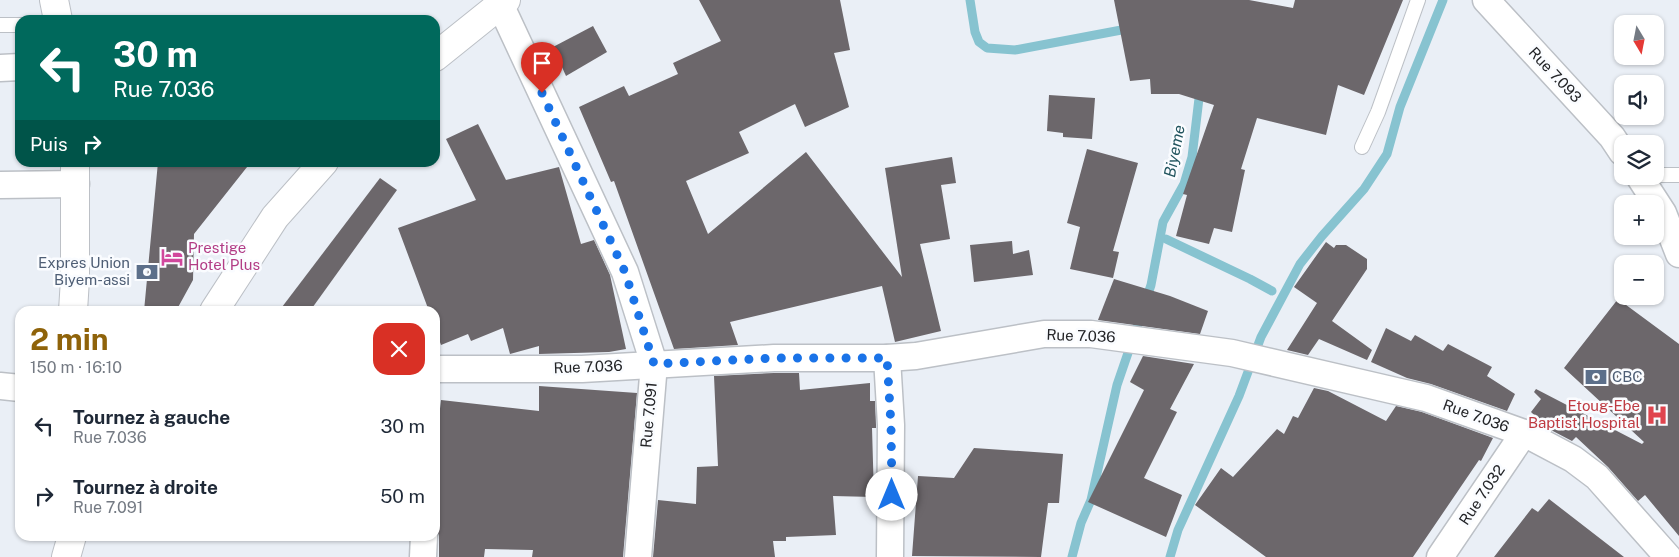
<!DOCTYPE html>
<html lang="fr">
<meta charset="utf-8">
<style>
:root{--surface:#fff;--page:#f2f2f3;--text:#1f2937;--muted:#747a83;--accent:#8f630a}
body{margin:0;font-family:"Public Sans",sans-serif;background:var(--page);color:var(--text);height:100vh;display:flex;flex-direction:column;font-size:19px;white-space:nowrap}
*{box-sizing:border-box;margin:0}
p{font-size:16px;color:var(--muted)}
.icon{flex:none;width:28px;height:28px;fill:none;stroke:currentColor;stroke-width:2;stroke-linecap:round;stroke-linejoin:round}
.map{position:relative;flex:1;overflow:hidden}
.sheet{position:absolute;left:15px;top:306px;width:425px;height:235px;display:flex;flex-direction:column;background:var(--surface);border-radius:15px;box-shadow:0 1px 4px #0004}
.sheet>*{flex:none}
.guide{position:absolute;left:15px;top:15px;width:425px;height:152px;border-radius:15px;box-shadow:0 1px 4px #0004;background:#00695c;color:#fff;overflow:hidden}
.needle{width:32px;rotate:170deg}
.fabs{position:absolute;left:1614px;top:15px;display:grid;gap:10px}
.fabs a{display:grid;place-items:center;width:50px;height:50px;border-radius:10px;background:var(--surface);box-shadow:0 1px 4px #0004;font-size:25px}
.pin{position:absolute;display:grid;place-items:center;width:42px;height:42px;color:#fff;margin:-51px -21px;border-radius:50% 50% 50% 0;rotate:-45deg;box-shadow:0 0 5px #0007}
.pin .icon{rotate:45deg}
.me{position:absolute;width:55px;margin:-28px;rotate:0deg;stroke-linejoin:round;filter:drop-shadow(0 0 4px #0008)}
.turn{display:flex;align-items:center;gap:18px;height:105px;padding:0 15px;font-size:22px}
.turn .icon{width:65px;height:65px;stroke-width:2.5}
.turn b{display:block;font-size:35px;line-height:42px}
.then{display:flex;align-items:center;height:48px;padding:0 15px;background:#0003;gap:10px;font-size:19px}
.round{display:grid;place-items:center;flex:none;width:52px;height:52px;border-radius:15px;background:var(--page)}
.overview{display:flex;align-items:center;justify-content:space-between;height:85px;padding:0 15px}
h1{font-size:30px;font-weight:700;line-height:38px;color:var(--accent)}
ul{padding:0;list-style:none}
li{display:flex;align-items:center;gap:15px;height:70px;padding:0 15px}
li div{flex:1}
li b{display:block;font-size:19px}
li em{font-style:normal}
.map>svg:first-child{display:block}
</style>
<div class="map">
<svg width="1679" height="557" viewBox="0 0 1679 557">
<rect width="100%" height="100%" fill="#eaeff6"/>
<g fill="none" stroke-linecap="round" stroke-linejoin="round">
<!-- stream -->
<g stroke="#87c3d0" stroke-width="9">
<path d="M970,0L975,32L979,42L987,48L1015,50L1132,28"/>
<path d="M1166,239L1250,279L1272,291"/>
<path d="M1146,300L1151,285L1163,222L1184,184L1192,157L1200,90"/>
<path d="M1072,557L1081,523L1091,500L1117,385L1141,315"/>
<path d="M1170,557L1178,530L1239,396L1261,337L1300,264L1322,236L1364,189L1387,154L1400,107L1443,0"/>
</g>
</g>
<!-- building -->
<g fill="#6c676b">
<path d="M699,0H840L850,50L834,53L849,107L805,127L795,104L739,132L749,153L686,181L708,234L806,152L902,277L885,168L952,157L956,183L941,185L950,239L920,244L941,331L895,342L882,286L730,322L738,345L674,349L614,181L611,182L579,107L624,86L629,96L678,74L673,63L721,41Z"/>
<path d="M1114,0H1249L1293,8L1295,0H1403L1364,95L1338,85L1326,135L1257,118L1241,169L1245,170L1232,232L1214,228L1209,244L1176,236L1187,195L1183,194L1214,105L1179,94H1151L1150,79L1130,81Z"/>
<path d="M593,26L607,52L566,76L553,47Z"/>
<path d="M1049,95L1095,98L1092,139L1063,137V133L1047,131Z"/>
<path d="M478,124L506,180L559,167L581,244L594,240L610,275L626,349L609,352L539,354V346L510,354L503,328L471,341L468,334L441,345L435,328V311H429L398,228L476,200L446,139Z"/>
<path d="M1087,149L1138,163L1113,251L1119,252L1113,278L1070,269L1080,227L1067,223Z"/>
<path d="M158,162H251L194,234L193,280L176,311H144Z"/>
<path d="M380,178L397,190L310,311H279Z"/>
<path d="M1012,241L1013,254L1029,250L1033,275L974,282L970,245Z"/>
<path d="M1326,242L1334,248L1336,245H1346L1367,259V269L1332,321L1372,350L1367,360L1319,339L1308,355L1287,350L1317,303L1294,287Z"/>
<path d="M1114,279L1170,296L1208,311L1200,334L1098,320Z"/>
<path d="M1618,299L1679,344V536L1645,495L1638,501L1608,467L1576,437L1572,441L1549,429L1531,412L1541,399L1534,392L1536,389L1642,444L1644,442L1564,368Z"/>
<path d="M1386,328L1411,341L1415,335L1443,351L1448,344L1492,367L1487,376L1515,394L1507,411L1431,384L1407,378L1371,362Z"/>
<path d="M1143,356L1194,364L1170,409L1177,412L1144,478L1182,495L1166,537L1088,502L1144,390L1130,382Z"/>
<path d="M774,373H799L800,390L870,383V401H875L876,425V428H872L874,497L833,496L836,535L786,537V541H773L775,557H653L658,500L696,504L697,467L718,466L714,376Z"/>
<path d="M539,386L637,393L623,557H532L533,550L485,549L484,557H439V536L435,526L437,462H435V452L441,400L539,411Z"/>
<path d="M1314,388L1328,391L1386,421L1396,406L1422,412L1493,438L1481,461L1479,460L1413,557H1266L1195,505L1221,468L1233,477L1277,429L1284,434L1293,416L1298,418Z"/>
<path d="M974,448L1063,454L1059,503H1048L1041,557L912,556L918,476L954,478Z"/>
<path d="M1549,499L1624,557H1494L1532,508L1538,512Z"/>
</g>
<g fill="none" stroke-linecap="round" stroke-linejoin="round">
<!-- service casing -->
<g stroke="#bcc0c6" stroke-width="16">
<g id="service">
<path d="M0,25H20"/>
<path d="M1362,147L1378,112L1418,0"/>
<path d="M1655,175H1679"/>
</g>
</g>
<!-- minor casing -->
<g stroke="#bcc0c6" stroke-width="29">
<g id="minor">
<path d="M1486,0L1612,137L1622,152"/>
<path d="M500,4L625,272L654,364L638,557"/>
<path d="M0,68L20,67"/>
<path d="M1639,176L1663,213L1679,254"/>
<path d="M0,185L76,184"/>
<path d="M887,358L891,425L890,557"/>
<path d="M435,369H582L774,358H887L916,356L1044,334H1091L1232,353L1426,398L1524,433L1573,459L1597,477L1668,557"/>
<path d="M0,386L20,388"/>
<path d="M423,557L424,536"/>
<path d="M1440,557L1524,433"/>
</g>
</g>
<!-- secondary casing -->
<g stroke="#bcc0c6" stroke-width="30">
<g id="secondary">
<path d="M54,0L58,20"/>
<path d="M435,57L506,0"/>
<path d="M73,311L75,279V162"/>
<path d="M214,311L275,217L324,162"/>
<path d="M66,557L72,536"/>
</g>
</g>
<!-- service -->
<use href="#service" stroke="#fff" stroke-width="14"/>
<!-- minor -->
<use href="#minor" stroke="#fff" stroke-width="26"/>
<!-- secondary -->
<use href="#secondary" stroke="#fff" stroke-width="28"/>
</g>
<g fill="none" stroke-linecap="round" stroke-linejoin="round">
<!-- route -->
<path stroke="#1a73e8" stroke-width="9" stroke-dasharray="0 16.2" d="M542,93L625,272L654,364L774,358H887L891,425L892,495"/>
</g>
<!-- icons -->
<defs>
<g id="hotel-bare" transform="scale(1.725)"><path d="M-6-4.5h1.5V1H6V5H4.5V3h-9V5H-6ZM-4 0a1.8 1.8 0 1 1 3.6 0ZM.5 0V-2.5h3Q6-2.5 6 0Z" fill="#d1479c" stroke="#fafcff" stroke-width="2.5" paint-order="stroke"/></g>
<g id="bank-bare" transform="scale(1.725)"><path d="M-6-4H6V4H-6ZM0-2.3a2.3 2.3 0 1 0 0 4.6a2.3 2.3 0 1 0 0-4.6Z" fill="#5c6f8a" stroke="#fafcff" stroke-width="2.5" paint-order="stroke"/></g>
<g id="hospital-bare" transform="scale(1.725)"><path d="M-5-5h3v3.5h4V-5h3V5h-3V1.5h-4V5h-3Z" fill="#e0444e" stroke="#fafcff" stroke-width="2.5" paint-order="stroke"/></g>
</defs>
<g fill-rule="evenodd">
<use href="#hotel-bare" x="172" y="257"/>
<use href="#bank-bare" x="147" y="272"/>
<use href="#bank-bare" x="1596" y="377"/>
<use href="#hospital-bare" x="1657" y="415"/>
</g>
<g text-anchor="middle" stroke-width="5" stroke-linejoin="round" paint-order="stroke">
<!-- street labels -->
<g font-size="15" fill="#232427" stroke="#fafcff">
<text transform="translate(1555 75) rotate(47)" y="5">Rue 7.093</text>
<text transform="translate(1081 336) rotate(2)" y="5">Rue 7.036</text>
<text transform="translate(588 367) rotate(-2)" y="5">Rue 7.036</text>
<text transform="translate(649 415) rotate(-85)" y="5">Rue 7.091</text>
<text transform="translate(1476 416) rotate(20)" y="5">Rue 7.036</text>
<text transform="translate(1482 495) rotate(-56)" y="5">Rue 7.032</text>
</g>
<!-- hotel labels -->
<g font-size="15" fill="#b23c85" stroke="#fafcff" text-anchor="start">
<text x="188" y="253">Prestige<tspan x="188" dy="17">Hotel Plus</tspan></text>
</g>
<!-- service labels -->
<g font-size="15" fill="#4e5e75" stroke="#fafcff" text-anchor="end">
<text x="130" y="268">Expres Union<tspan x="130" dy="17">Biyem-assi</tspan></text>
<text x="1612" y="382" text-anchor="start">CBC</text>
</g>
<!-- health labels -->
<g font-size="15" fill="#be3a42" stroke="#fafcff" text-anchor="end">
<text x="1640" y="411">Etoug-Ebe<tspan x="1640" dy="17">Baptist Hospital</tspan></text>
</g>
<!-- water labels -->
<g font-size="16" font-style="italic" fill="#21545e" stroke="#fafcff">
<text transform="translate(1174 151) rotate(-79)" y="6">Biyeme</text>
</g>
</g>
</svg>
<div class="fabs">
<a><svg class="needle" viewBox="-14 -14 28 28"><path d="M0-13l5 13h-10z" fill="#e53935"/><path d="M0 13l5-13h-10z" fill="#747a83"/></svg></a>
<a><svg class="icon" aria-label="sound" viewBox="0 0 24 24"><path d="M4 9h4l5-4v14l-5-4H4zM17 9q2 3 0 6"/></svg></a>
<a><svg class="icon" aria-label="layers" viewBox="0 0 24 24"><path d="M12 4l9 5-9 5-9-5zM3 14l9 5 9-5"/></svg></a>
<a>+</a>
<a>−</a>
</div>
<div class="pin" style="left:542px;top:93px;background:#d93025"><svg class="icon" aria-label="arrive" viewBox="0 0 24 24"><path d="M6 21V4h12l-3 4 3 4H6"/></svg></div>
<svg class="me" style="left:892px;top:495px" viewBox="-20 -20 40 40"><circle r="19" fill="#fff"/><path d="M0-13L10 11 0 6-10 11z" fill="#1a73e8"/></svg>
<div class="guide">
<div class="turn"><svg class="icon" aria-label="left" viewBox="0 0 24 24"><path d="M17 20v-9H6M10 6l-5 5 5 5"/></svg><div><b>30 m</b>Rue 7.036</div></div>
<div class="then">Puis<svg class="icon" aria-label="right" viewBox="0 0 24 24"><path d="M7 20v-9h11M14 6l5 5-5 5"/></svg></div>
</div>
<section class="sheet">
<div class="overview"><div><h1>2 min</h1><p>150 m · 16:10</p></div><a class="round" style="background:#d93025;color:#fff"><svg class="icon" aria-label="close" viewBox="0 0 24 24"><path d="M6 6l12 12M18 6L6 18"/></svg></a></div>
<ul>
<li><svg class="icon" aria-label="left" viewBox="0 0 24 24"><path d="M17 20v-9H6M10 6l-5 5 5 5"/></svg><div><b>Tournez à gauche</b><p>Rue 7.036</p></div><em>30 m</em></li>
<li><svg class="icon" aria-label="right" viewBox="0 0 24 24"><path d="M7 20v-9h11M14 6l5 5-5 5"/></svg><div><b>Tournez à droite</b><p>Rue 7.091</p></div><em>50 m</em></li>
</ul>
</section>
</div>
